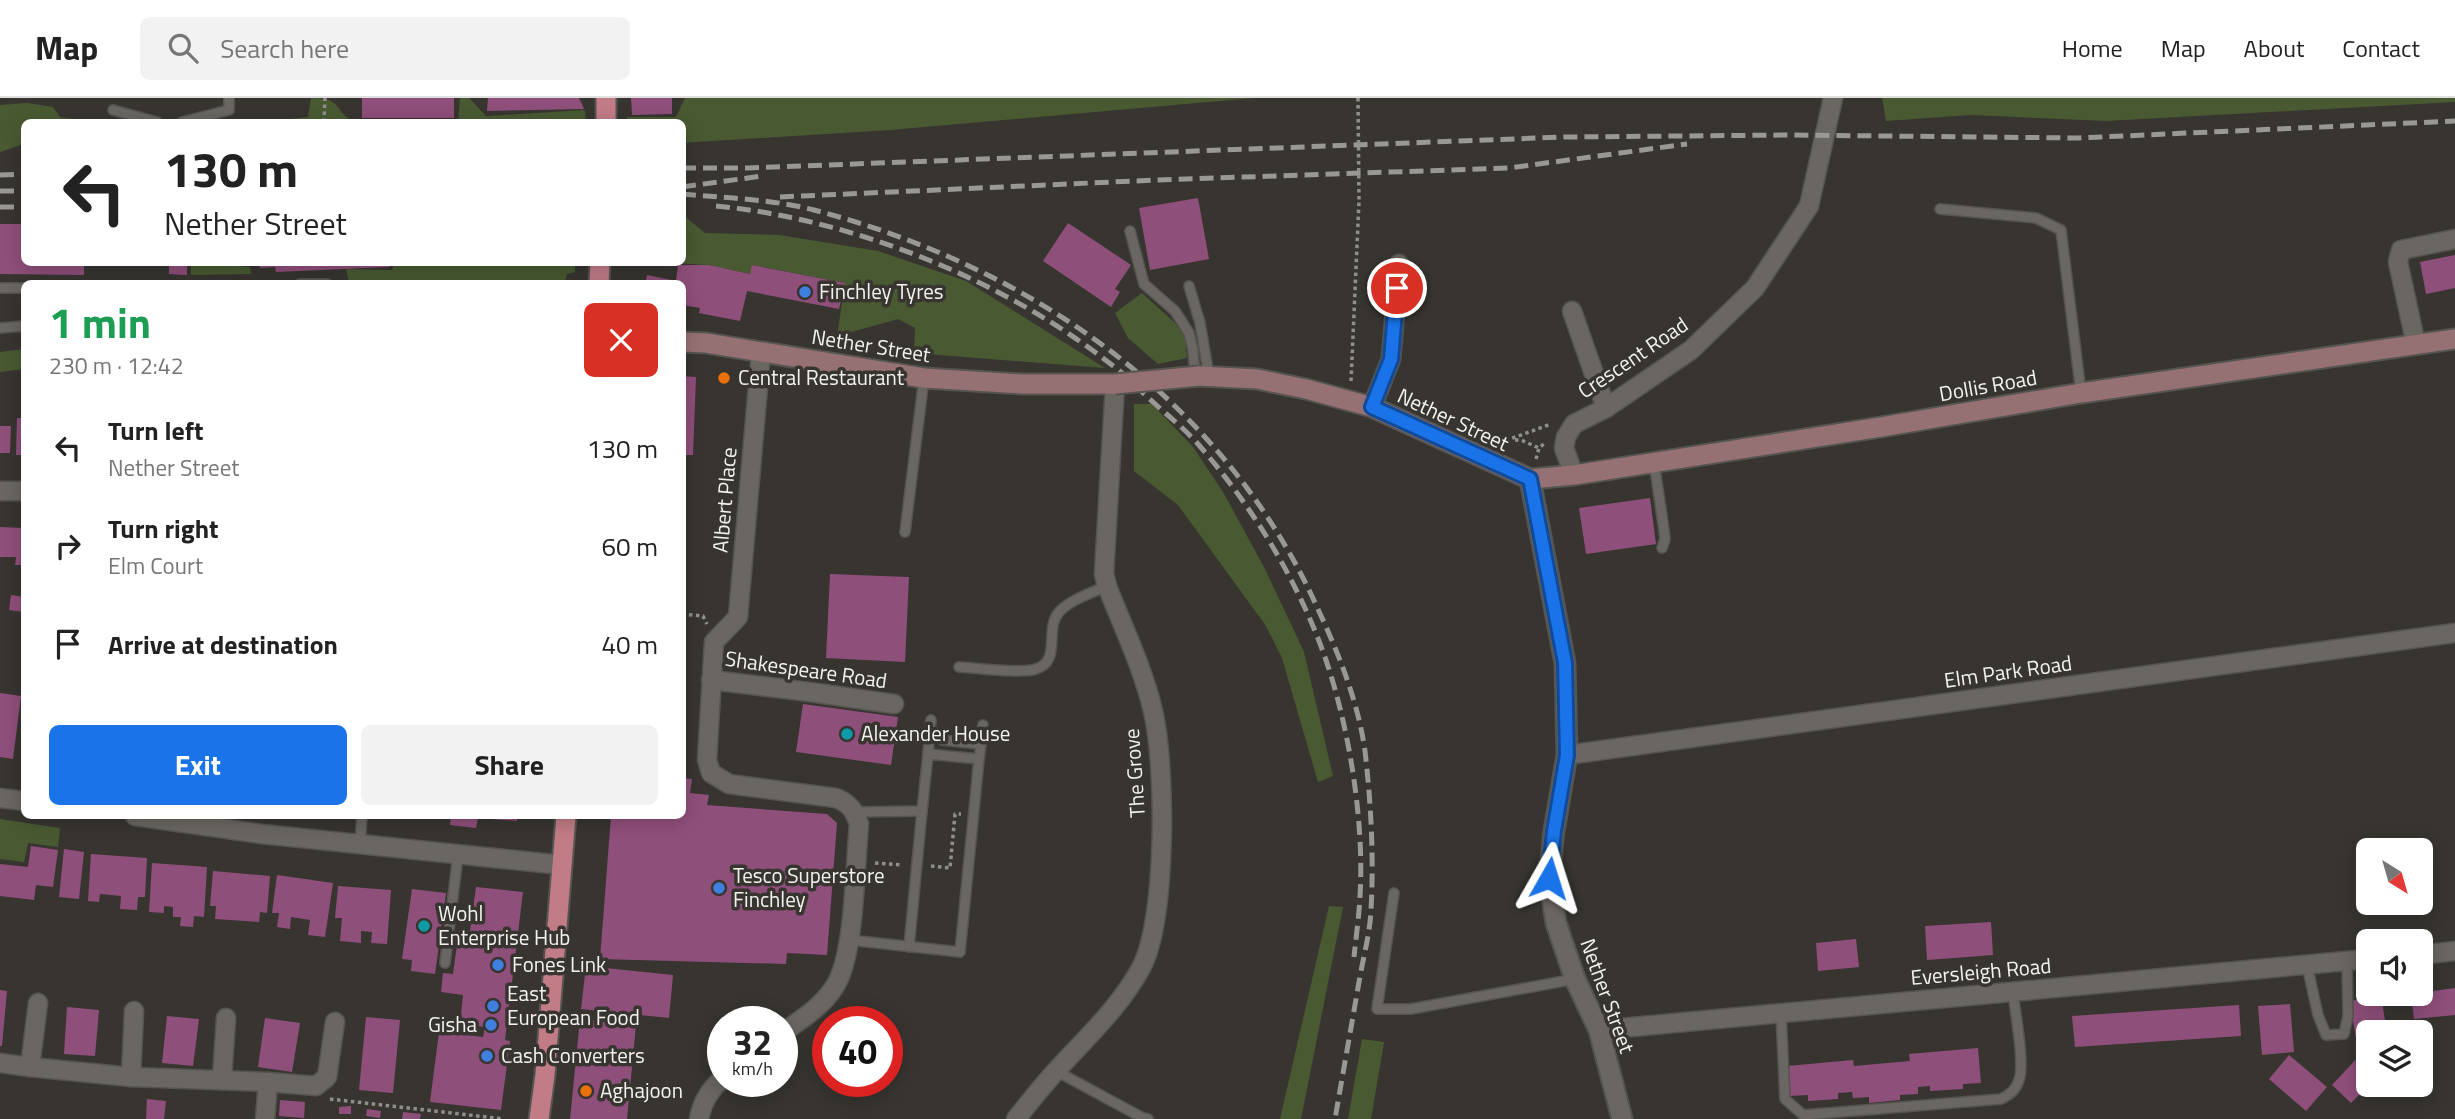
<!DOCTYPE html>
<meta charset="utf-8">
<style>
:root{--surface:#fff;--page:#f2f2f2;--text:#222;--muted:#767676;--line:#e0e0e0;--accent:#1a73e8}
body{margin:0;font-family:"Titillium Web",sans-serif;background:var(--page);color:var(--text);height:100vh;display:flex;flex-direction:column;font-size:26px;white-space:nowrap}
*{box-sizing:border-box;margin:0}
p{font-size:23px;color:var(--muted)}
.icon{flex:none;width:38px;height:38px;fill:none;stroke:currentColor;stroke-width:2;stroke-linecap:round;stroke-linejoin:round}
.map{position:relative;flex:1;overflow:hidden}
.panel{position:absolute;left:21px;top:182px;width:665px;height:539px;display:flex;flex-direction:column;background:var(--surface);border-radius:10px;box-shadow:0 4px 18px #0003}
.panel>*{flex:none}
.top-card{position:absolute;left:21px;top:21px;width:665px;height:147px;border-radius:10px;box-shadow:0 4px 18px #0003;background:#fff;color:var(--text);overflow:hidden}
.needle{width:46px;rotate:143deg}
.buttons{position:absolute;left:2356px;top:740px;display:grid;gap:14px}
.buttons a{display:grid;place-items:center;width:77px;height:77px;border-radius:10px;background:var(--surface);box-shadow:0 4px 18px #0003;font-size:35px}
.speed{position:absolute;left:707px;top:908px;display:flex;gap:14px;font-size:35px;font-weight:700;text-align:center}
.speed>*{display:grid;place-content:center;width:91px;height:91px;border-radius:50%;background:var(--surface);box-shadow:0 4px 18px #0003;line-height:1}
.speed small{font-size:18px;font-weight:400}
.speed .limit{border:10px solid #d22;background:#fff;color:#111}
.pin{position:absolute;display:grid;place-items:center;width:60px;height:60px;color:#fff;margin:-30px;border:4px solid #fff;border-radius:50%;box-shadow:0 2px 7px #0007}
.me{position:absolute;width:77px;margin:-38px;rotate:6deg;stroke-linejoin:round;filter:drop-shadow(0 0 5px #0008)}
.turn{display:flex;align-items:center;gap:24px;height:147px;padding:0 28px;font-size:32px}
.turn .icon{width:91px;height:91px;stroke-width:2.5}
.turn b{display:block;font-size:49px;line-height:60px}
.round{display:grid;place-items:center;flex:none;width:74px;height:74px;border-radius:10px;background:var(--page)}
.head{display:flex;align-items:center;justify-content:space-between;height:119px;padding:0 28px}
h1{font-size:42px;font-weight:700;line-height:52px;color:#1e9e55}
.button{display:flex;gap:14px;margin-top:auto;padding:14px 28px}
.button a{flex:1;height:80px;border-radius:10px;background:var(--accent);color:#fff;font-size:28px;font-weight:700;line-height:80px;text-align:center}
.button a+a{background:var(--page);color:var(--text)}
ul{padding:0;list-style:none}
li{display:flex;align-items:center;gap:21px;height:98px;padding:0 28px}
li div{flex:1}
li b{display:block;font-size:26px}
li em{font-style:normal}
header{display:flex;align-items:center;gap:42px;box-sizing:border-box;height:98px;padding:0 35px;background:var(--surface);border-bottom:2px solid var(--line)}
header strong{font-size:33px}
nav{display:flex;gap:38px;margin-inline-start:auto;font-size:24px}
.search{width:490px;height:63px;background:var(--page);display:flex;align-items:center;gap:18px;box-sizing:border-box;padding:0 24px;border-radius:10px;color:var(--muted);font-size:26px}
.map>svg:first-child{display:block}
</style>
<header>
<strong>Map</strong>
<div class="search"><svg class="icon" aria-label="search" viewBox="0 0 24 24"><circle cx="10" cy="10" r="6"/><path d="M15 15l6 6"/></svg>Search here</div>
<nav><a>Home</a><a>Map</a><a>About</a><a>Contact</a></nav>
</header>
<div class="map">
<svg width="2455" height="1021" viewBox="0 0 2455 1021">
<rect width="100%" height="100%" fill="#383531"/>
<!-- green -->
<g fill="#495a32">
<path d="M311,0C344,0 332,12 354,24H266L308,19Z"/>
<path d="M460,0H469L486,18L585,12L586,24H458Z"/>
<path d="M685,0H1253L890,32L695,44L683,45L682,24H627V19H676Z"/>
<path d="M1882,0H2455V4L2106,23L1970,17L1886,23Z"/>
<path d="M27,5L53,9L60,19L79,22L121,24H24V46L0,54V7Z"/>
<path d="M683,117L705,135L779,137L878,153L966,183L1105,270L914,255L915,230L898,221L837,238L845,185L753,167L750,176L709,167L672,165L682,164Z"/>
<path d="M191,165L250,169L251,176L191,177Z"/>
<path d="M394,165H575V174L567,176L565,185H349L346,171L392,172Z"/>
<path d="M1142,195L1175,225L1185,239L1187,260L1158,266L1128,240L1115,215Z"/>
<path d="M24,251V271L0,274V254Z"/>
<path d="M1134,306H1152L1193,349L1223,394L1265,471L1304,554L1333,678L1318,684L1282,560L1266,528L1178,407L1134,373Z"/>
<path d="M0,721L60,730L58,749L28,745L24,764L0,761Z"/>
<path d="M1329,808L1343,809L1301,1021H1280Z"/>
<path d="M1362,941L1384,944L1371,1021H1348Z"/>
</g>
<!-- building -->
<g fill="#8f4f7b">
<rect x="362" y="0" width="92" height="20"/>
<path d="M488,0H579L584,11L487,13Z"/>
<path d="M631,0H672V16L632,17Z"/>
<path d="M1198,100L1209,161L1150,172L1139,110Z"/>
<path d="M1068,125L1131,167L1115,191L1120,194L1111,209L1043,163Z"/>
<path d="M0,126H24V164H84V177L0,176Z"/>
<path d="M2455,157V190L2426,196L2420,164Z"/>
<path d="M259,164H390V169L276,174L275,169L260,170Z"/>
<path d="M169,167H187V177L169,176Z"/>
<path d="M678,167H709L750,176L752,167L845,185L839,211L747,193L740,223L699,215L700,210L682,207V186H645L647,177L676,183Z"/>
<path d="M682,278L696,279L693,357H682Z"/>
<path d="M17,320H24V357H16Z"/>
<path d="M0,328H11L10,355H0Z"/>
<path d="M1650,400L1656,446L1586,456L1579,410Z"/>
<path d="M0,429L24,430V467H15L16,459H0Z"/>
<path d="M830,476L909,479L905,564L826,560Z"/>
<path d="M11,497L24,499V514L9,512Z"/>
<path d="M0,595L21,598L13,661L0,659Z"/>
<path d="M803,606L898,619L891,667L796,654Z"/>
<path d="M682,680L692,681L690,695L709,697L707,707L827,716L837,725L827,857L787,855L786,866L600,861L611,718H682Z"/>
<path d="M451,718H517V723L478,720L476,730L450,727Z"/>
<path d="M31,748L58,752L53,789L36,787L34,802L0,798V766L28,769Z"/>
<path d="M64,751L84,754L79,801L59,799Z"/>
<path d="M91,756L147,760L145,799H138L137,812L120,811L121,798L100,796L99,804L88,803Z"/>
<path d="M152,765L207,769L204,819L194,818L193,829L180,828L181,819H173V809L164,808V815L149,814Z"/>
<path d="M213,773L270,778L267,815L260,814L259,824L215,821L216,808H210Z"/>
<path d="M277,777L333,785L325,839L308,837L310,822L291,819L290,831L277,829L279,815H272Z"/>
<path d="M338,788L391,792L387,846L371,845L372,834L361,833V845L340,843L342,820H335Z"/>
<path d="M476,789L523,794L505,942L510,943L501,1012L430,1004L439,934L483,939L485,929L460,926L463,897L441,894L443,875L453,876L459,832L470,833Z"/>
<path d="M412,791L446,795L435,876L411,873L412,862L402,861Z"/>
<path d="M1991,824L1993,857L1927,862L1925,828Z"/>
<path d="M1856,841L1859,869L1818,873L1816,845Z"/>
<path d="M586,868L673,877L669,920L581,911Z"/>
<path d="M2455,890V917L2414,921L2411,896Z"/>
<path d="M0,892L7,893L2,948H0Z"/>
<path d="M2381,898L2387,934H2368V946L2357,947L2350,903Z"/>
<path d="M2290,906L2294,954L2262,957L2258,908Z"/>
<path d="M2239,907L2241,938L2075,949L2072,918Z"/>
<path d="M67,909L99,912L95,958L64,956Z"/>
<path d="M167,918L199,921L193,968L162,965Z"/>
<path d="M366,919L400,922L393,995L359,992Z"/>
<path d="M265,920L300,925L292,974L258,969Z"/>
<path d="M580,921L636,927L627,1021H570Z"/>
<path d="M1978,950L1981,985L1963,986V991L1930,993V988L1918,989V996L1900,997V1002L1869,1005V999L1853,1000L1852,994L1838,995V1001L1808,1003V997L1789,998L1787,968L1853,962L1854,968L1910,963L1909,956Z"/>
<path d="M2361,956L2368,963V988L2351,1005L2332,987Z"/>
<path d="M2289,957L2327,989L2306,1013L2269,981Z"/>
<path d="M147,1001L166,1003L164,1021H146Z"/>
<path d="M280,1002L305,1004L304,1020L279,1018Z"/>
<path d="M351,1008V1016H339V1009Z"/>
<path d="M367,1011L381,1013L380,1020L366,1018Z"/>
<path d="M403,1014L421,1016L420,1021H402Z"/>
</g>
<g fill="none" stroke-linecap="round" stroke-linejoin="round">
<!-- service casing -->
<g stroke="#565450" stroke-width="12">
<g id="service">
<path d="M113,12L157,24"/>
<path d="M182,24L229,12V0"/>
<path d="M1940,111L2036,120L2061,132L2081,295"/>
<path d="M1130,133L1144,186L1175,213L1189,235L1193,252L1195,278"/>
<path d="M300,186H327"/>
<path d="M1189,188L1200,225L1209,278"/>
<path d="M0,190H24"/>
<path d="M0,230L24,228"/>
<path d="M1654,364L1664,432L1665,441L1662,450"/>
<path d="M905,434L924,280"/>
<path d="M959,569C977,570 1021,576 1036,571C1062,563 1044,531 1059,514C1070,502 1091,495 1107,488"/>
<path d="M942,642L981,646L979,661"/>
<path d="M981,646L983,627"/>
<path d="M928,656L931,622"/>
<path d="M360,746L362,718"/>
<path d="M1394,795L1377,911H1411L1575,881"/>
<path d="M849,842L960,854L979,661L928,656L922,713L855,714"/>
<path d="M909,849L922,713"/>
<path d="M445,865L458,757"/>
<path d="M2307,867L2318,917L2326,937L2344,936L2348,918L2347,863"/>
<path d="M1781,915L1785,1001L1803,1017L2001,1001C2010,997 2016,992 2019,982C2025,965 2015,914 2013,894"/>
<path d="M1056,973L1143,1020L1148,1021"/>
</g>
</g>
<!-- minor casing -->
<g stroke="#565450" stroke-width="21">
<g id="minor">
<path d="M1572,213L1606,310"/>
<path d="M2416,247L2398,164L2401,152L2455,141"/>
<path d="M761,254L738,519L714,544L707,662L711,675L729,686L836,700C849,705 855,713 859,726C855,766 855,857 835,888C822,909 802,921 782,935"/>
<path d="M1372,309L1391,261L1399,166"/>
<path d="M1574,377L1564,350L1566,339L1574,326L1606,310L1691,252L1755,190L1809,108L1833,0"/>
<path d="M0,393H24"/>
<path d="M711,582L810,594L894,606"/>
<path d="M1567,657L2455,535"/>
<path d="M0,700L24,703"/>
<path d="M135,718L262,736L562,767"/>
<path d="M2420,857L2455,853"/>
<path d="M38,905L30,969L131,979L268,984"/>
<path d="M1599,932L2368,861"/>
<path d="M0,965L30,969"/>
<path d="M131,979L134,913"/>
<path d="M222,981L226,920"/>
<path d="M265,1021L268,984L316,988L327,979L335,924"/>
<path d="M699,1021C702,1004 710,991 723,980"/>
<path d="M1016,1021C1029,1005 1042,988 1057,972C1087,939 1119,910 1141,870C1167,822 1166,667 1153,613C1143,570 1123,529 1107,488L1104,476L1115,286"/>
</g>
</g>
<!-- tertiary casing -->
<g stroke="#565450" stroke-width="23">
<path id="tertiary" d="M1530,381L1565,565L1567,657L1554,733L1549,780L1556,825L1575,881L1599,932L1622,1021"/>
</g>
<!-- secondary casing -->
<g stroke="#565450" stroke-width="23">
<g id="secondary">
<path d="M682,244L706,245L924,280L1022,286H1115"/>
<path d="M1199,278L1257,281L1306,291L1372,309L1530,381L1574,377L1881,329L2081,295L2455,241"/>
</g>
</g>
<!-- primary casing -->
<g stroke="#565450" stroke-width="23">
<g id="primary">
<path d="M606,24V0"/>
<path d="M599,186L600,164"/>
<path d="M539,1021L545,977L566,718"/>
</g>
</g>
<!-- path -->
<g stroke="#918f8b" stroke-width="3.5" stroke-dasharray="3.5 3.5" stroke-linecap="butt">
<path d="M324,24L325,0"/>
<path d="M1351,283L1359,103"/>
<path d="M1515,342H1521L1539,350"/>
<path d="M1499,345L1551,326"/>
<path d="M1536,361L1539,350L1546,344"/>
<path d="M682,516L703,518L707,526"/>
<path d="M875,765L902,767"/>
<path d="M931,768L950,770L955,716H961"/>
<path d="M330,1001L504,1021"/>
</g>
<!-- service -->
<use href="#service" stroke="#6a6661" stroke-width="9"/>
<!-- minor -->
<use href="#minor" stroke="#6a6661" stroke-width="18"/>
<!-- tertiary -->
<use href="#tertiary" stroke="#6a6661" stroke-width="19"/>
<!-- secondary -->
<use href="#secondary" stroke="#967174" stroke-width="19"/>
<!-- primary -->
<use href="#primary" stroke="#c27c87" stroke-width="19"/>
<!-- rail -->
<g stroke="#9a9894" stroke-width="5" stroke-dasharray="14 7" stroke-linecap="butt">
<path d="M682,70H748L1565,39L1788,37L2078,40L2455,23"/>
<path d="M0,77L24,76"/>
<path d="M682,89L762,78"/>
<path d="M0,93H24"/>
<path d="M682,96C726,100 771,101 814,112C1031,169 1223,301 1317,509C1338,554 1358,603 1365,653C1371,705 1374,759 1371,812C1370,836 1363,860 1359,884C1351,930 1343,975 1335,1021"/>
<path d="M780,99L1157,82L1509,70L1687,46"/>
<path d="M716,108C853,121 1004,182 1112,267C1127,278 1139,292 1153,304C1168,318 1184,330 1198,346C1246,401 1287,465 1315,533C1346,607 1365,717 1360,798C1359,819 1356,839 1354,859"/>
<path d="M0,109H24"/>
</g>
<!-- secondary-bridge casing -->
<g stroke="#565450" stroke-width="23" stroke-linecap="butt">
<path id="secondary-bridge" d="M1115,286L1199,278"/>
</g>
<!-- path-bridge -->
<path stroke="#918f8b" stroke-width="3.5" stroke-dasharray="3.5 3.5" stroke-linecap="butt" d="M1358,0L1359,103"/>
<!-- secondary-bridge -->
<use href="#secondary-bridge" stroke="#967174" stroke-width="19"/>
</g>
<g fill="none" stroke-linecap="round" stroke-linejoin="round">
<!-- route casing -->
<g stroke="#114b97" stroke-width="18">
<path id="route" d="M1397,190L1391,261L1372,309L1530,381L1565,565L1567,657L1554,733L1549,780"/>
</g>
<!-- route -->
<use href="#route" stroke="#1a73e8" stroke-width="12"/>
</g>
<!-- markers -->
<g fill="#3f7fe0" stroke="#383531" stroke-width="2.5">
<circle cx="805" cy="194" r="7"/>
<circle cx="719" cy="790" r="7"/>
<circle cx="498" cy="867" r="7"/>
<circle cx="493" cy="908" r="7"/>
<circle cx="491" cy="927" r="7"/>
<circle cx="487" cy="958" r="7"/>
</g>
<g fill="#e8710a" stroke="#383531" stroke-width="2.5">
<circle cx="724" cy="280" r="7"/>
<circle cx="586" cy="993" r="7"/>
</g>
<g fill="#0f9aa8" stroke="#383531" stroke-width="2.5">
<circle cx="847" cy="636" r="7"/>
<circle cx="424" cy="828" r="7"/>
</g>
<g text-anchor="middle" stroke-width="7" stroke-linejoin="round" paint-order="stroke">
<!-- poi labels -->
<g font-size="21" fill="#f4f2ef" stroke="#383531" text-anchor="start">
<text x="819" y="201">Finchley Tyres</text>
<text x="738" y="287">Central Restaurant</text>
<text x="861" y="643">Alexander House</text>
<text x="733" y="785">Tesco Superstore<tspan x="733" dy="24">Finchley</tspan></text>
<text x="438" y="823">Wohl<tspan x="438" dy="24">Enterprise Hub</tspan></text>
<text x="512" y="874">Fones Link</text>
<text x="507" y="903">East<tspan x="507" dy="24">European Food</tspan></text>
<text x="477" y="934" text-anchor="end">Gisha</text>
<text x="501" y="965">Cash Converters</text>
<text x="600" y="1000">Aghajoon</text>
</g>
<!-- street labels -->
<g font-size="21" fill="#f4f2ef" stroke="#383531">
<text transform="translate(871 248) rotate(9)" y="7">Nether Street</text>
<text transform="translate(1633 260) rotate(-34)" y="7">Crescent Road</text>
<text transform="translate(1988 288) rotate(-10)" y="7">Dollis Road</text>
<text transform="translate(1453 322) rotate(25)" y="7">Nether Street</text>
<text transform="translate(725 402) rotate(-85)" y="7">Albert Place</text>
<text transform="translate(806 572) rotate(8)" y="7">Shakespeare Road</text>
<text transform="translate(2008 574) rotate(-8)" y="7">Elm Park Road</text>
<text transform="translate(1135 675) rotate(-94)" y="7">The Grove</text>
<text transform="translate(1981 874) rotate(-5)" y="7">Eversleigh Road</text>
<text transform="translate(1607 898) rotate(70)" y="7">Nether Street</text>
</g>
</g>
</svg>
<div class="buttons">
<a><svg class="needle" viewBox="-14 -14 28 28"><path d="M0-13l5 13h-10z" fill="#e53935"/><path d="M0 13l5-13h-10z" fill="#767676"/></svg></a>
<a><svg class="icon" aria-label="sound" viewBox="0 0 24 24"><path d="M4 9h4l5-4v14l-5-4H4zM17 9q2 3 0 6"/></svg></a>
<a><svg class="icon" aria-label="layers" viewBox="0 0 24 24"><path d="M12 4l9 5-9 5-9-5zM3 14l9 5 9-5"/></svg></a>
</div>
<div class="speed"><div>32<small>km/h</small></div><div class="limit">40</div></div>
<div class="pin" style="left:1397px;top:190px;background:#d93025"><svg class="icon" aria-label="arrive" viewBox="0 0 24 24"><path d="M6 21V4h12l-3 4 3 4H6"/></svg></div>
<svg class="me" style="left:1549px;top:780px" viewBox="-20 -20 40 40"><path d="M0-17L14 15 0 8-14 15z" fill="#1a73e8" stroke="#fff" stroke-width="4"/></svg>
<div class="top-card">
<div class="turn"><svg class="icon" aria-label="left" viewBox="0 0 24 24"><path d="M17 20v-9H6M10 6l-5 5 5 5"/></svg><div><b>130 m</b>Nether Street</div></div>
</div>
<section class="panel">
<div class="head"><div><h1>1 min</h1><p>230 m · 12:42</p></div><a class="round" style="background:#d93025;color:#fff"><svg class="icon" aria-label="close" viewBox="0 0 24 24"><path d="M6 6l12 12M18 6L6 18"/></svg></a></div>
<ul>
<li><svg class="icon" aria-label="left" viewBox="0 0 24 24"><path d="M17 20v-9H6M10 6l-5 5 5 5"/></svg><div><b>Turn left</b><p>Nether Street</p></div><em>130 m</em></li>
<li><svg class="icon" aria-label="right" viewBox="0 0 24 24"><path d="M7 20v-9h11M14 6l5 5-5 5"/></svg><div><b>Turn right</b><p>Elm Court</p></div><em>60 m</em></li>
<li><svg class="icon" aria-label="arrive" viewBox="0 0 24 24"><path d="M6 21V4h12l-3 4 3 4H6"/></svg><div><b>Arrive at destination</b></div><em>40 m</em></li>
</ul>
<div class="button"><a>Exit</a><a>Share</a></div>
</section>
</div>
